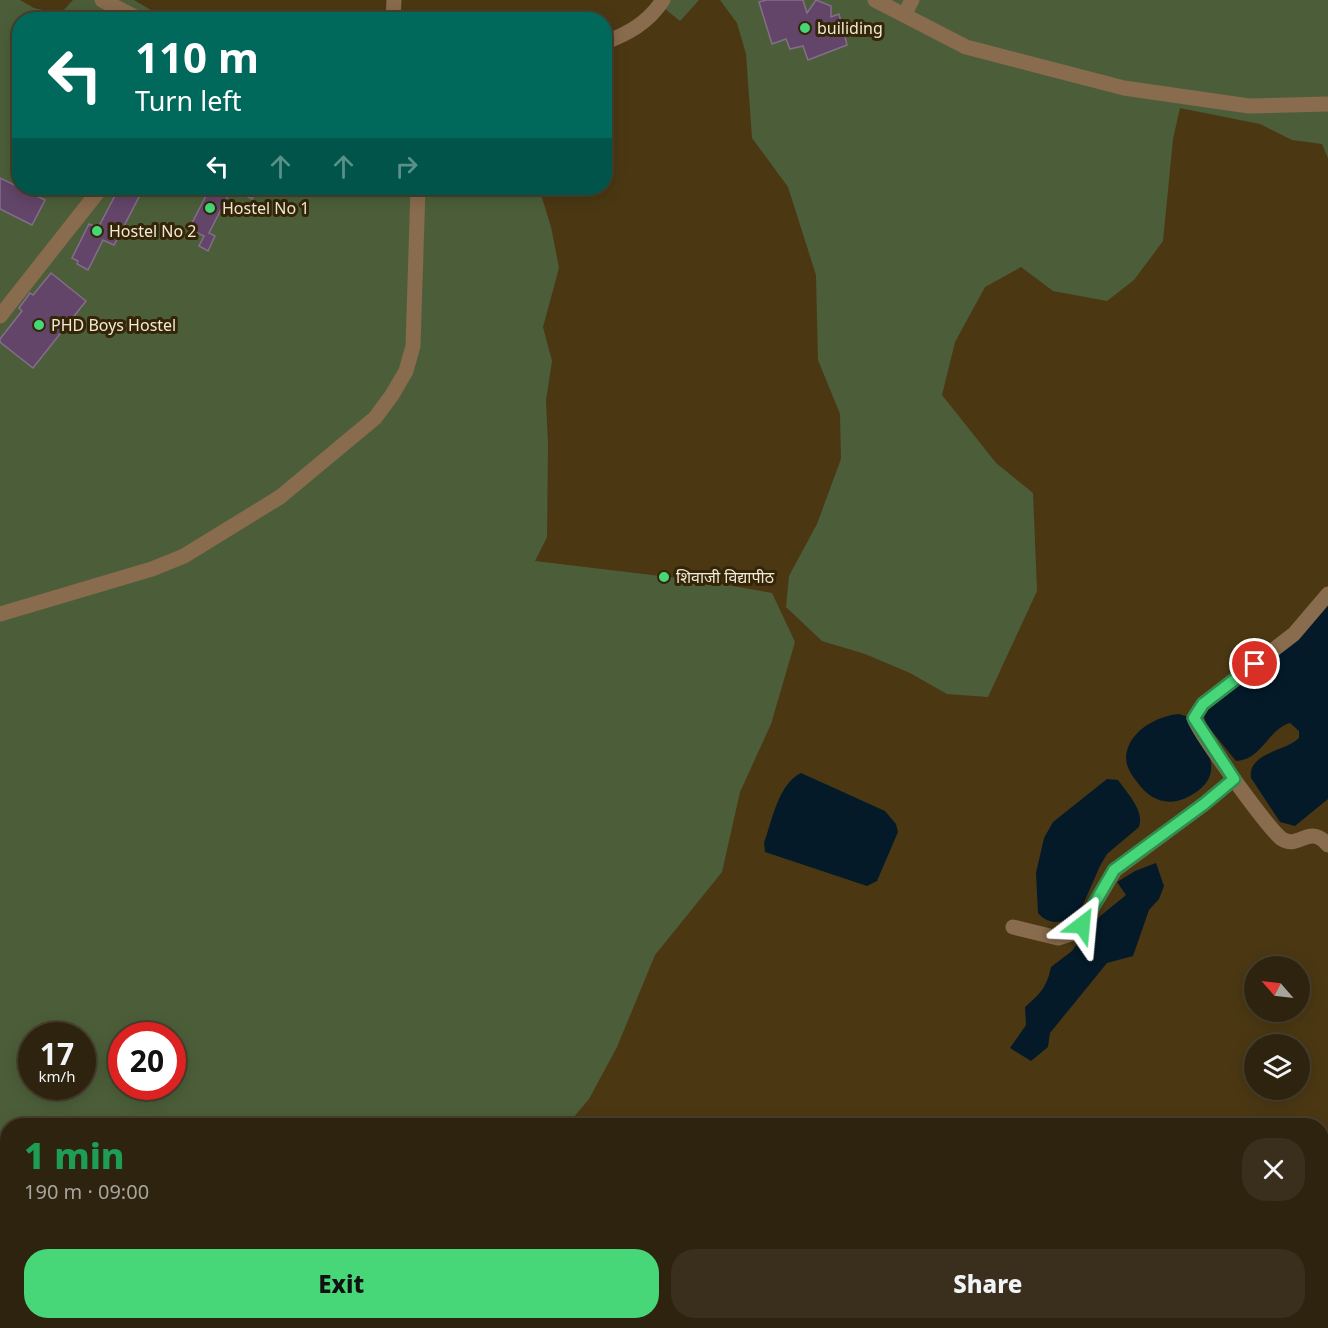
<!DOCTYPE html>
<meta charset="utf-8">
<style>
:root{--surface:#2e230e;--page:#3a2f1c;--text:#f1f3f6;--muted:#a7a49e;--line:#49402e;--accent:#47d779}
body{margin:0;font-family:"Noto Sans","Noto Sans Devanagari",sans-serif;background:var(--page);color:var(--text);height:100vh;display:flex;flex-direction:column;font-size:22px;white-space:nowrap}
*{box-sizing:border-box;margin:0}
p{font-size:20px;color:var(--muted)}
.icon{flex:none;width:33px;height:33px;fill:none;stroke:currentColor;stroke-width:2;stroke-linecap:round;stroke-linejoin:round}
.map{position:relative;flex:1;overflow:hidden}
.panel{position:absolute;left:0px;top:1118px;width:1329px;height:212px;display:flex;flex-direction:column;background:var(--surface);border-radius:24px 24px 0 0;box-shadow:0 3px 15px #0003,0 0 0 2px var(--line)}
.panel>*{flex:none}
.top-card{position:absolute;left:12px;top:12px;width:600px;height:183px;border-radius:24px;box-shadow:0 3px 15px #0003,0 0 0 2px var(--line);background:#00695c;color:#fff;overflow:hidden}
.needle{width:39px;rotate:298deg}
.fabs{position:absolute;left:1244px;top:956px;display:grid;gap:12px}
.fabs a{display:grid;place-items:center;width:66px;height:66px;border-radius:50%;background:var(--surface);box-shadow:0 3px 15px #0003,0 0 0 2px var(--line);font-size:30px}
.speed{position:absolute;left:18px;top:1022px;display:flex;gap:12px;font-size:30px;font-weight:700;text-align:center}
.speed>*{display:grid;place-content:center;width:78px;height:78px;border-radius:50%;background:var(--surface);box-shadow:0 3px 15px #0003,0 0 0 2px var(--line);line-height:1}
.speed small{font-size:15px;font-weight:400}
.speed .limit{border:9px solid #d22;background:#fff;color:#111}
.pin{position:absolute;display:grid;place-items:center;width:51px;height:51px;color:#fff;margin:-26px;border:3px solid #fff;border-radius:50%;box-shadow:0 2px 6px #0007}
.me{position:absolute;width:66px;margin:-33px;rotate:29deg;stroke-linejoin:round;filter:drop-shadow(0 0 4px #0008)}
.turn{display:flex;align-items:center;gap:21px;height:126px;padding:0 24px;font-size:27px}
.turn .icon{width:78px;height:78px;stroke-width:2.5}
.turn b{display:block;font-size:42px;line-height:51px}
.lanes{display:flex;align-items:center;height:57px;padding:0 24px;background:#0003;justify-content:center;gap:30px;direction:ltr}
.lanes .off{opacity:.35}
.round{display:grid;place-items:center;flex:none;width:63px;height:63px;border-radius:24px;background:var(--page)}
.overview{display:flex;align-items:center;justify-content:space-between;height:102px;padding:0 24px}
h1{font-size:36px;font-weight:800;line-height:45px;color:#1e9e55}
.button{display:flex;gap:12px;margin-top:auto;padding:12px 24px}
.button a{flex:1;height:69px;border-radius:24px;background:var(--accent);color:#111;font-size:24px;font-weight:800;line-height:69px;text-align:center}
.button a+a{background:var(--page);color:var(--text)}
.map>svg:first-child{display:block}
</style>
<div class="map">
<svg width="1328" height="1328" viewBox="0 0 1328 1328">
<rect width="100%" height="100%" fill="#3e2f12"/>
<!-- built -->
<path fill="#4b3813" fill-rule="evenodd" d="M0,0H1328V1328H119L112,1322H1322V1125H8L7,1234L0,1227ZM20,20H604V188H20ZM1254,966H1299V1011H1254ZM32,1035H82V1086H32ZM122,1035H172V1086H122ZM1254,1044H1299V1089H1254Z"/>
<!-- green -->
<g fill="#4c5e39" fill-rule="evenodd">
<path d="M0,0H20L34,8L60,14L73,0H134L166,19L20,20V188H539L551,227L559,268L543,327L552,361L546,400L548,446L547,537L535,561L710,582L772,593L795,642L771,724L740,792L722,872L655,955L617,1047L589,1099L567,1125H8L7,1163L0,1156ZM32,1035H82V1086H32ZM122,1035H172V1086H122Z"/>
<path d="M654,0H699L680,21Z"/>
<path d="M720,0H1328V158L1322,144L1292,140L1260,124L1180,108L1173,139L1163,241L1134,280L1107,301L1053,291L1021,267L985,287L955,342L942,395L996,463L1033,493L1037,591L988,697L947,694L910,673L865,654L822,641L786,607L789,576L817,524L841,459L840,414L818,360L816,275L788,187L752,138L746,54L737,23Z"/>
</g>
<!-- water -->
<g fill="#041a29">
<path d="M1328,600V799L1295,826L1280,822L1251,778C1247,753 1286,751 1299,738V731L1290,723C1268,729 1262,760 1236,761L1206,724L1203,711Z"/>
<path d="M1179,714L1189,717C1202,740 1226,769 1199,790C1176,808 1153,805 1137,782C1131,774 1126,767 1126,757C1128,731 1157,716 1179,714Z"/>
<path d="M801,773L885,811L896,824L898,832L877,881L867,886L765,852L764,843C772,821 778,784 801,773Z"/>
<path d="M1107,779L1118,780C1127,793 1145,811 1139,827L1107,854L1100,866L1078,916C1063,923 1049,926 1038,913L1036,873L1044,838L1053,822Z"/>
<path d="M1156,863L1164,886L1159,899L1149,910L1133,956L1107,963L1050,1033L1048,1047L1031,1061L1010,1048L1026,1025L1025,1007C1040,994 1047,987 1051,967L1072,951L1093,922L1126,895L1117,882L1135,871Z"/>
</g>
<!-- building -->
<g fill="#624569" stroke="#846e8a" stroke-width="1.5">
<path d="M766,0H803L807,13L816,0L831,6V17L839,14L847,45L808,60L803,46L790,49L786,39L772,44L759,2Z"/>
<path d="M0,178L45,200L32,225L0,209Z"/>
<path d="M119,188H125L140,195L114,245L103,240L88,270L77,264L78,261L72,258L89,224L98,228Z"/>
<path d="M210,188H258L252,199L232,188L209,233L215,236L208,251L199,246L204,236L189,229Z"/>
<path d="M51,273L86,301L33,368L0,342V339L22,311L19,308L30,293L33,295Z"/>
</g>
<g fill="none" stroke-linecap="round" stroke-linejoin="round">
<!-- minor -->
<g stroke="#896b4d" stroke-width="15">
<path d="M102,0L141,20"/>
<path d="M875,0L966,47L1124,88L1249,106L1328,104"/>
<path d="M904,15L912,0"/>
<path d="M393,20L394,0"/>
<path d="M604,43C629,33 648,23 663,0"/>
<path d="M0,316L101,188"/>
<path d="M1328,594L1294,634L1203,704L1194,718C1198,732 1270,831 1282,839C1299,850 1309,823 1328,845"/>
<path d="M0,614L152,569L184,556L280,497L375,418L392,395L406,371L413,346L418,188"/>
<path d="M1013,927L1058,938L1074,933L1082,925L1115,870L1204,804L1234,779"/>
<path d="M81,1328L86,1322"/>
</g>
<!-- major -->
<g stroke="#e0a363" stroke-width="15">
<path d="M0,1196L8,1204"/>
<path d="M0,1228L8,1235"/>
<path d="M112,1322L119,1328"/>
<path d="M147,1322L155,1328"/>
</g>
</g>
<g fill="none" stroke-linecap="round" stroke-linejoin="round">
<!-- route casing -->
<g stroke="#2e8c4f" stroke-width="15">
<path id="route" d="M1082,925L1114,870L1204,804L1234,779L1194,718L1203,704L1255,664"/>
</g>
<!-- route -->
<use href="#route" stroke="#47d779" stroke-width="10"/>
</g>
<!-- markers -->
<g fill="#47d779" stroke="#342507" stroke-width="2">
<circle cx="805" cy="28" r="6"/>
<circle cx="210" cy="208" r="6"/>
<circle cx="97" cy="231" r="6"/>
<circle cx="39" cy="325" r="6"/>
<circle cx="664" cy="577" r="6"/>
</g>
<g text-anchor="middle" stroke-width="6" stroke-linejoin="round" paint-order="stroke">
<!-- poi labels -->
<g font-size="16" fill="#f1e8d7" stroke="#342507" text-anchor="start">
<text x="817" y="34">builiding</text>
<text x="222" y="214">Hostel No 1</text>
<text x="109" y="237">Hostel No 2</text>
<text x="51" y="331">PHD Boys Hostel</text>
<text x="676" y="583">शिवाजी विद्यापीठ</text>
</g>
</g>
</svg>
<div class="fabs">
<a><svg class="needle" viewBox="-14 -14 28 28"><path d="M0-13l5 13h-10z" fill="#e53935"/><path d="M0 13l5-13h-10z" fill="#a7a49e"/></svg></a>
<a><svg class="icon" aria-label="layers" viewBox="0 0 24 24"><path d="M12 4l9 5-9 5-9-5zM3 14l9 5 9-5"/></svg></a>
</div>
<div class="speed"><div>17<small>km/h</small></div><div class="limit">20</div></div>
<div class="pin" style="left:1255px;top:664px;background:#d93025"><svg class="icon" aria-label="arrive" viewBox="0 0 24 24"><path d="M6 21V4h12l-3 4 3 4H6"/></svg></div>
<svg class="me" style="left:1082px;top:925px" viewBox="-20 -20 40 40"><path d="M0-17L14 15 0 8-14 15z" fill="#47d779" stroke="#fff" stroke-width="4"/></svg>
<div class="top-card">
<div class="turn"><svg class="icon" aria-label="left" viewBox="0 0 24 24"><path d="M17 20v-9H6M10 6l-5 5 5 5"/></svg><div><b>110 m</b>Turn left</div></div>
<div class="lanes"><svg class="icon" aria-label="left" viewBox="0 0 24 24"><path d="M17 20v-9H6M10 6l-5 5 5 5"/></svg><svg class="icon off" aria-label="ahead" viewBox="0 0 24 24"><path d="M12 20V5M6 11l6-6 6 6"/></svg><svg class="icon off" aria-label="ahead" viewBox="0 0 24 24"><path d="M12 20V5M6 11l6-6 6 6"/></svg><svg class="icon off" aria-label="right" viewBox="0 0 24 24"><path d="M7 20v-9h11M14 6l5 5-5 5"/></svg></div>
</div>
<section class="panel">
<div class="overview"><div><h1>1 min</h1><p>190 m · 09:00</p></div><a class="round"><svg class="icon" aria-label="close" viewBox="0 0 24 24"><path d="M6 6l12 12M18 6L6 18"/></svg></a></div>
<div class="button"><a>Exit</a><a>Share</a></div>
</section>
</div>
